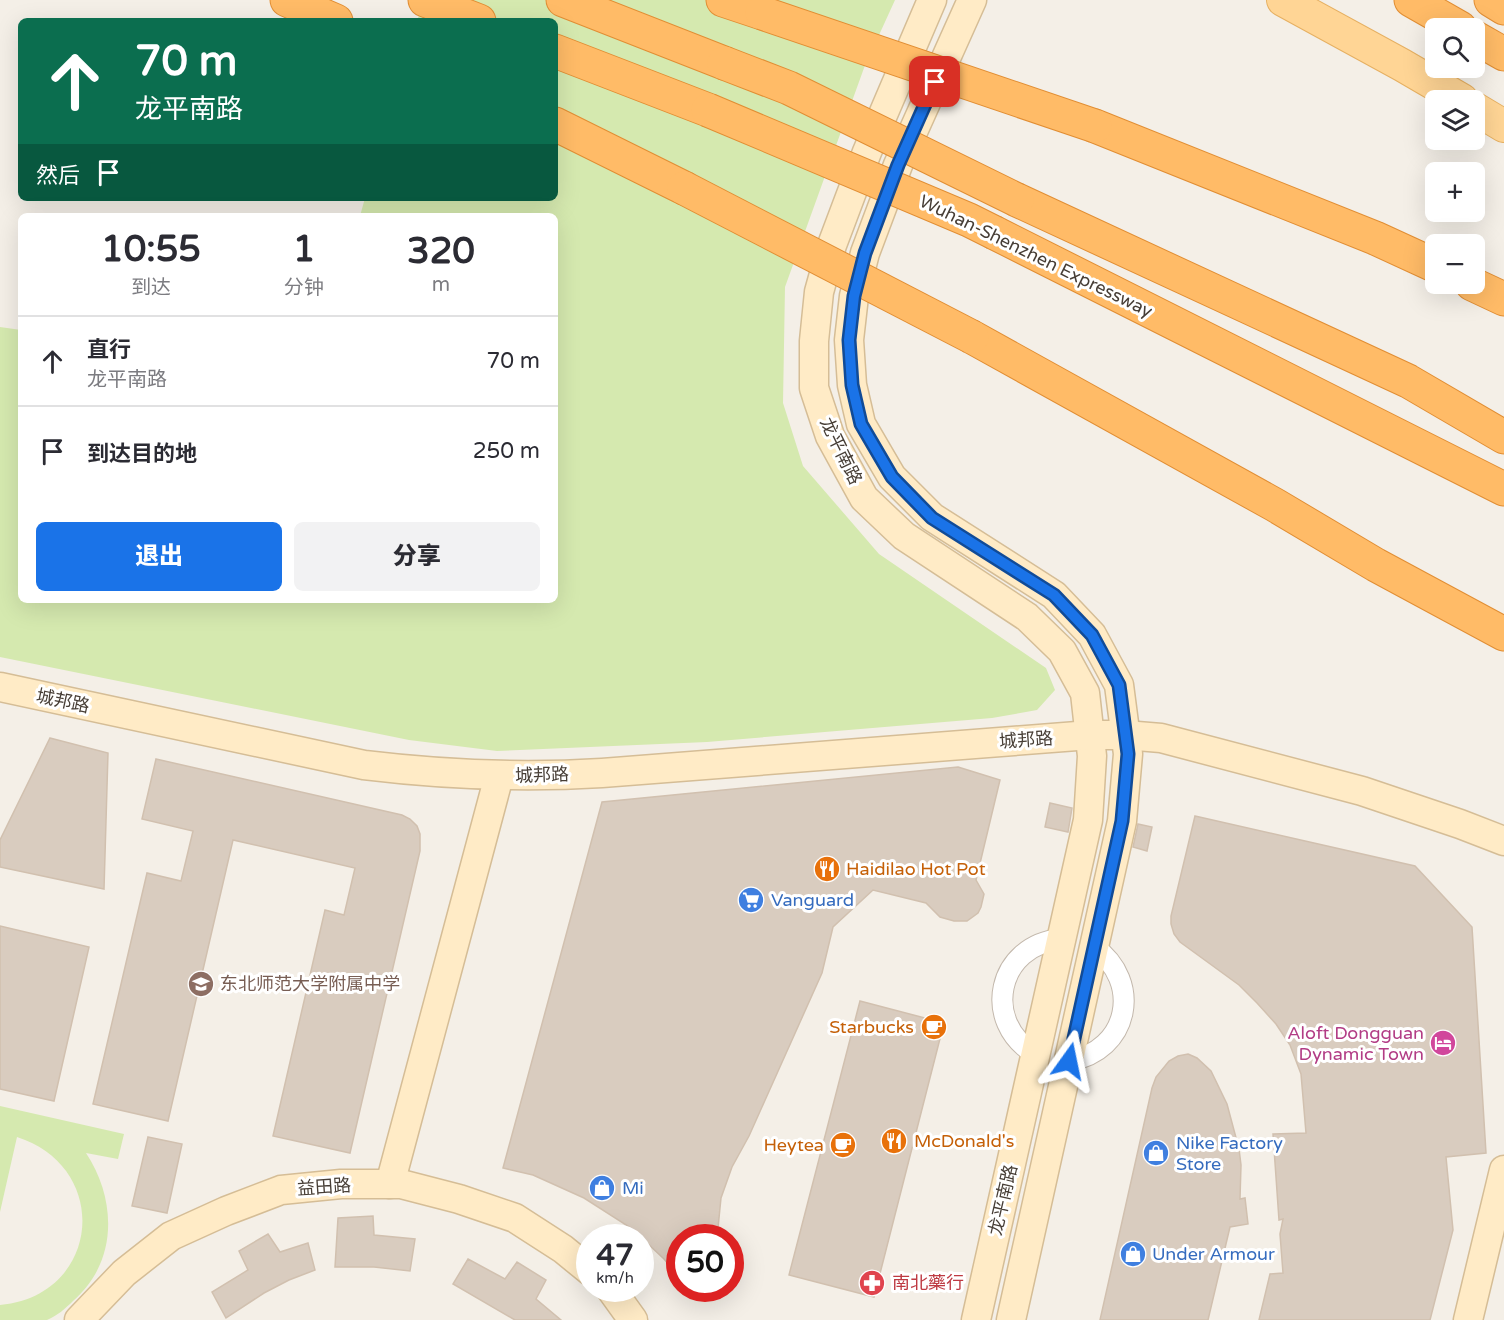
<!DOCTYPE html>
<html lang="zh">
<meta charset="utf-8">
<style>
:root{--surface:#fff;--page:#f2f2f3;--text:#2b2b33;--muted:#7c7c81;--line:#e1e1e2;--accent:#1a73e8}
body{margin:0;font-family:"Varela Round","Noto Sans SC",sans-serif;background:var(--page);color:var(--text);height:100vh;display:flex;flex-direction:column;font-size:22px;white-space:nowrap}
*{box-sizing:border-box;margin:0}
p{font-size:20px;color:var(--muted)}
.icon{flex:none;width:33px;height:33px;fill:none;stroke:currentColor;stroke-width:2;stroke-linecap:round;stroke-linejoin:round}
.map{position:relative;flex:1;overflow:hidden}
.drawer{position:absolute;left:18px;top:213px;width:540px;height:390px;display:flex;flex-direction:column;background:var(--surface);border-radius:9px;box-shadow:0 6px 24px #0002}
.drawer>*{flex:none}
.banner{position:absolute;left:18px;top:18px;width:540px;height:183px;border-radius:9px;box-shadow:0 6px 24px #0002;background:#0b6e4f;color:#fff;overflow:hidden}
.tools{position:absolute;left:1425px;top:18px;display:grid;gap:12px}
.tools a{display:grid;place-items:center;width:60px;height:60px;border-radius:9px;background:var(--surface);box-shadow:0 6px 24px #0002;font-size:30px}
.speed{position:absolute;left:576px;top:1224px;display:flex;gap:12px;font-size:30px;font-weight:700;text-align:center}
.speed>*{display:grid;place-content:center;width:78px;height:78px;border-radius:50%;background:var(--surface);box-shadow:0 6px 24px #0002;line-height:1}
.speed small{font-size:15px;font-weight:400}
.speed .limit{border:9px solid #d22;background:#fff;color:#111}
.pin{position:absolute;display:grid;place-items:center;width:51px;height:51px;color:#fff;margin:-26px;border-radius:12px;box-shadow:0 3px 9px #0006}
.me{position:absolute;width:66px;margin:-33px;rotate:12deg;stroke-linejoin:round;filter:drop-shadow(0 0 4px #0008)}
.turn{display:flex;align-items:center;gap:21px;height:126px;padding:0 18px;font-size:27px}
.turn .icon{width:78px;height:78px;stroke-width:2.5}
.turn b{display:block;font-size:42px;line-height:51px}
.then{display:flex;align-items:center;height:57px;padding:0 18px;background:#0003;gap:12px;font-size:22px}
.eta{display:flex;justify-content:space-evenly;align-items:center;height:102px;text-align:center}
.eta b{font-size:36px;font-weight:800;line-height:42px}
.action{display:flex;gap:12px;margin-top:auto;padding:12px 18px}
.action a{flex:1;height:69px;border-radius:9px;background:var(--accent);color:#fff;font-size:24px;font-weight:800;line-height:69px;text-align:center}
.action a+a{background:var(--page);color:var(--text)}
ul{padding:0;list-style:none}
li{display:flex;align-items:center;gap:18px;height:90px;padding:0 18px;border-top:2px solid var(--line)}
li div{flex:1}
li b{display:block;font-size:22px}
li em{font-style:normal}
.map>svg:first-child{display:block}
</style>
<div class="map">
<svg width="1504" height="1320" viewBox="0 0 1504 1320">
<rect width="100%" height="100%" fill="#f4efe7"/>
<!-- green -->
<g fill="#d5e9af">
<path d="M424,0H895L864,68L785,287L783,403L803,466L879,554L1046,668L1055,690L1037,710L992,718L707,742L497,751L409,740L0,657V327L21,330V600H555V216H360L365,198H555V21H417Z"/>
<path d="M0,1106L124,1134L118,1159L86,1153C117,1200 118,1262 73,1301C66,1308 57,1316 47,1320C35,1320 12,1320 0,1320V1305C100,1296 113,1168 17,1137L0,1212Z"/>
</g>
<!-- building -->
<g fill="#d9ccbf" stroke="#d1c0af" stroke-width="1.5">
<path d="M50,738L108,753L104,889L0,867V840Z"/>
<path d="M156,759L402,815L410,819L417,826L420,834V851L350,1153L273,1136L325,910L344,915L355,868L233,840L168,1121L93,1104L147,873L181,881L193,831L142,819Z"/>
<path d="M958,767L1000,780L976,880L984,894L981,907L978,913L967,921H954L940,917L926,903L873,890L833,927L822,973L749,1136L732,1167L721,1198L717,1238H680V1278L664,1259L631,1228L584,1198L533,1175L503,1168L602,802Z"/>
<path d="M1050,803L1072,808L1068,832L1045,827Z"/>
<path d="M1195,816L1415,866L1472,927L1486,1153L1446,1157L1453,1230L1430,1320H1259L1270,1274L1283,1273L1280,1234L1283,1219L1279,1220L1273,1134L1306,1133L1301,1074L1290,1045L1276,1024L1257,1003L1239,985L1180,942L1174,934L1171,924V916Z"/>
<path d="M1138,824L1152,827L1147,851L1133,847Z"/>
<path d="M0,926L89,947L54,1101L0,1089Z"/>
<path d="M860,1001L944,1023L874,1297L789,1275Z"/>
<path d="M1188,1054L1197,1058L1211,1071L1227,1104L1239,1149L1241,1165L1240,1199L1245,1198L1248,1224L1230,1227L1208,1320H1100L1152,1088L1156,1077L1169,1061L1178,1056Z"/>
<path d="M148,1137L182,1144L167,1213L132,1206Z"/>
<path d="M373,1216L374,1235L415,1239L410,1271L374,1267H335L338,1218Z"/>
<path d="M268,1234L280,1252L308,1243L315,1270L289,1280L264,1293L226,1318L212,1292L248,1270L239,1251Z"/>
<path d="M468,1259L505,1279L517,1262L546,1280L536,1299L561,1320H515L453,1284Z"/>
</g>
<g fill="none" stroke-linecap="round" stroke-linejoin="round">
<!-- street casing -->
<g stroke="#c3b8ac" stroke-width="22">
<g id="street">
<path d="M1035,1054C981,1022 997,945 1061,939"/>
<path d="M1069,1061C1129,1051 1143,982 1094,947"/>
</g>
</g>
<!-- secondary casing -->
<g stroke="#d5bd96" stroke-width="31">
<g id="secondary">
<path d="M932,0L867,152L832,245L819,292L814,341V388L830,436L864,498L904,536L1027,617L1062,651L1085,693L1092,756L1088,820L976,1320"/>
<path d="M972,0L898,165L865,253L854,296L849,340L852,385L861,424L892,477L932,517L1054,595L1092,635L1119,685L1128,754L1122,821L1011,1320"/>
<path d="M0,687L364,765C446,775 519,778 602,773L1090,735H1125L1161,738L1362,791L1460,824L1504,841"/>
<path d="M390,1184L499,776"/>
<path d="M610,1288L633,1320"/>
<path d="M79,1320L124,1273L171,1236L226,1211L281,1190L341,1184H401L459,1199L515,1218L563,1249L590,1271"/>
<path d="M1468,1320L1504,1170"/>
</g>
</g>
<!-- primary casing -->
<g stroke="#e6b062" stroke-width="34">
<g id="primary">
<path d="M1283,0L1402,65L1462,100"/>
<path d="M1474,108L1504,126"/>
</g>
</g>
<!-- highway casing -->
<g stroke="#e18e34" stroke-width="35">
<g id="highway">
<path d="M287,0L336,21"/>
<path d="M425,0L479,21"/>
<path d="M563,0L724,63"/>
<path d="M723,0L762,13"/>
<path d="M1411,0L1460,28"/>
<path d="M1491,0L1504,8"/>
<path d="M1474,37L1504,54"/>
<path d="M555,51L708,110"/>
<path d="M555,124L684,188"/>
<path d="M1095,126L1375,238L1436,266"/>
<path d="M1017,200L1408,381L1504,437"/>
<path d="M995,233L1504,489"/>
<path d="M1472,284L1504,299"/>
<path d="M972,337L1275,505L1376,565L1504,634"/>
</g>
</g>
<!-- street -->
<use href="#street" stroke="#fff" stroke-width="20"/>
<!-- secondary -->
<use href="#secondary" stroke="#ffebc6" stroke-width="28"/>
<!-- primary -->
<use href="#primary" stroke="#ffd595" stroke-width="32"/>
<!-- highway -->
<use href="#highway" stroke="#ffbb67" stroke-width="33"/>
<!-- highway-bridge casing -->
<g stroke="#e18e34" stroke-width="35" stroke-linecap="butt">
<g id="highway-bridge">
<path d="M762,13L1095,126"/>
<path d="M724,63L789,88L1017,200"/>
<path d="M708,110L969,220L995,233"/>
<path d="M684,188L972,337"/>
</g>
</g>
<!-- highway-bridge -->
<use href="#highway-bridge" stroke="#ffbb67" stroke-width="33"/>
</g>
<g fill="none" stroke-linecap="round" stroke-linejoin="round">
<!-- route casing -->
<g stroke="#114b97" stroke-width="15">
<path id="route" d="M935,82L898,165L865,253L854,296L849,340L852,385L861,424L892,477L932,518L1054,595L1092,635L1119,685L1128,754L1122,821L1069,1061"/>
</g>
<!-- route -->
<use href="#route" stroke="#1a73e8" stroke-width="10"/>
</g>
<!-- icons -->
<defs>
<g id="restaurant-disc" transform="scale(1.35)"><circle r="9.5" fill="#e8710a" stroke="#fff"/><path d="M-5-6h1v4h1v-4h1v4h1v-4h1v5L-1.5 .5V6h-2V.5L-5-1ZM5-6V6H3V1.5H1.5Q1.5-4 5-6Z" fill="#fff"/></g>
<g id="supermarket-disc" transform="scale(1.35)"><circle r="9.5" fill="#3f7fe0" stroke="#fff"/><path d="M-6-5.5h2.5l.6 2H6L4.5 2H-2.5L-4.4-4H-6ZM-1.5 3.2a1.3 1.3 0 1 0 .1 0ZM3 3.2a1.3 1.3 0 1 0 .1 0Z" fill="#fff"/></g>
<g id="school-disc" transform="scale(1.35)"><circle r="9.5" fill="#8d6e63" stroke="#fff"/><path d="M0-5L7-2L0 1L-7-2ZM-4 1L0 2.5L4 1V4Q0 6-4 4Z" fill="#fff"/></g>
<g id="cafe-disc" transform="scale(1.35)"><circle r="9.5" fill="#e8710a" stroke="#fff"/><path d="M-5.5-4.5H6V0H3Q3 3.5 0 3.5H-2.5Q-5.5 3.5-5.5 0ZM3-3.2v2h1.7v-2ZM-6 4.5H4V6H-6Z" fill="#fff"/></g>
<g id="hotel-disc" transform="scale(1.35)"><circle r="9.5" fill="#d1479c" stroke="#fff"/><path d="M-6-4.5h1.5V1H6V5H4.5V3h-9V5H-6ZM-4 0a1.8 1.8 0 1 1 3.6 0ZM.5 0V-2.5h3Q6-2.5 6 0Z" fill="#fff"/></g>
<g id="shop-disc" transform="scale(1.35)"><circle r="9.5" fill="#3f7fe0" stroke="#fff"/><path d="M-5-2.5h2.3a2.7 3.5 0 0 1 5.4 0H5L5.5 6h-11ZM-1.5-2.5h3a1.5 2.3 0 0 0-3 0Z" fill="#fff"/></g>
<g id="pharmacy-disc" transform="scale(1.35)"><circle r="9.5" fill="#e0444e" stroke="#fff"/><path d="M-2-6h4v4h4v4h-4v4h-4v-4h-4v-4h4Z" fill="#fff"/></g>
</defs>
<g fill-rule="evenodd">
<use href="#restaurant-disc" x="827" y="869"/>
<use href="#supermarket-disc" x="751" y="900"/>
<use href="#school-disc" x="201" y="984"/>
<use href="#cafe-disc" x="934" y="1027"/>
<use href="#hotel-disc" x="1443" y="1043"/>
<use href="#restaurant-disc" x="894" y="1141"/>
<use href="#cafe-disc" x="843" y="1145"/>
<use href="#shop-disc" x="1156" y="1153"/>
<use href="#shop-disc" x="602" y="1188"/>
<use href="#shop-disc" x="1133" y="1254"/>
<use href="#pharmacy-disc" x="872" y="1283"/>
</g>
<g text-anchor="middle" stroke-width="6" stroke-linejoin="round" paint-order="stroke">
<!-- street labels -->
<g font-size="18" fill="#473e36" stroke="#fff">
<text transform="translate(1036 256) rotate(26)" y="6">Wuhan-Shenzhen Expressway</text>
<text transform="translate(841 451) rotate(64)" y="6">龙平南路</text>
<text transform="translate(63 701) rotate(12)" y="6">城邦路</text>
<text transform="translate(1026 740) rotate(-4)" y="6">城邦路</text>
<text transform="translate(542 775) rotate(-2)" y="6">城邦路</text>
<text transform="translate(324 1187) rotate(-4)" y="6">益田路</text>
<text transform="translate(1003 1200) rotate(-77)" y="6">龙平南路</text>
</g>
<!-- food labels -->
<g font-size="18" fill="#c56008" stroke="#fff" text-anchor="start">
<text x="846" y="875">Haidilao Hot Pot</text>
<text x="914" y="1033" text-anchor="end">Starbucks</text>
<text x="914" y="1147">McDonald's</text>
<text x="824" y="1151" text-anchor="end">Heytea</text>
</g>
<!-- shop labels -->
<g font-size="18" fill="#366cbe" stroke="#fff" text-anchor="start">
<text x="771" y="906">Vanguard</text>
<text x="1176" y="1149">Nike Factory<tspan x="1176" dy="21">Store</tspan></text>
<text x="622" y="1194">Mi</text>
<text x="1152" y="1260">Under Armour</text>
</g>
<!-- education labels -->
<g font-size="18" fill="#785e54" stroke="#fff" text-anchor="start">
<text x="220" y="990">东北师范大学附属中学</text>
</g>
<!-- hotel labels -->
<g font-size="18" fill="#b23c85" stroke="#fff" text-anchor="end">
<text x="1424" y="1039">Aloft Dongguan<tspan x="1424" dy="21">Dynamic Town</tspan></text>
</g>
<!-- health labels -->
<g font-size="18" fill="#be3a42" stroke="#fff" text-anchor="start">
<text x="892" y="1289">南北藥行</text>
</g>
</g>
</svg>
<div class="tools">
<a><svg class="icon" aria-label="search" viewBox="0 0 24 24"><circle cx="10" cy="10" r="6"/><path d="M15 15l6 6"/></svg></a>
<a><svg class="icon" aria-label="layers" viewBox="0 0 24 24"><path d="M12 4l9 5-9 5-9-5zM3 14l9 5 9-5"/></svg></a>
<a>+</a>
<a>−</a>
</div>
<div class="speed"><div>47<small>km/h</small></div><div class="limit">50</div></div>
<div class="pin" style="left:935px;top:82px;background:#d93025"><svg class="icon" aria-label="arrive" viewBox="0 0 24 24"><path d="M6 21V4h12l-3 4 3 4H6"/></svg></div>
<svg class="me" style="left:1069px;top:1061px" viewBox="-20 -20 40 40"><path d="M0-17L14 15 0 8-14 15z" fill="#1a73e8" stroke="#fff" stroke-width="4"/></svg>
<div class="banner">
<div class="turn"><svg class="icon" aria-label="ahead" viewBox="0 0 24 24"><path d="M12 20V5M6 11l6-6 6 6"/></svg><div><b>70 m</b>龙平南路</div></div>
<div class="then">然后<svg class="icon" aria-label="arrive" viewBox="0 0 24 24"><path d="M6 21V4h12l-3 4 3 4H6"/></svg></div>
</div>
<section class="drawer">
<div class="eta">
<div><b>10:55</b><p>到达</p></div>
<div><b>1</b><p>分钟</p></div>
<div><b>320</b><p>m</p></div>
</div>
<ul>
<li><svg class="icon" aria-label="ahead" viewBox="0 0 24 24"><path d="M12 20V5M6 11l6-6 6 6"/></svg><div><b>直行</b><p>龙平南路</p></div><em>70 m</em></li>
<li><svg class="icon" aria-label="arrive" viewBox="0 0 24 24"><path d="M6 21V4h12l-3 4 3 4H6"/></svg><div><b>到达目的地</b></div><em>250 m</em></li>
</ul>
<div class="action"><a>退出</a><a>分享</a></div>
</section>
</div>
